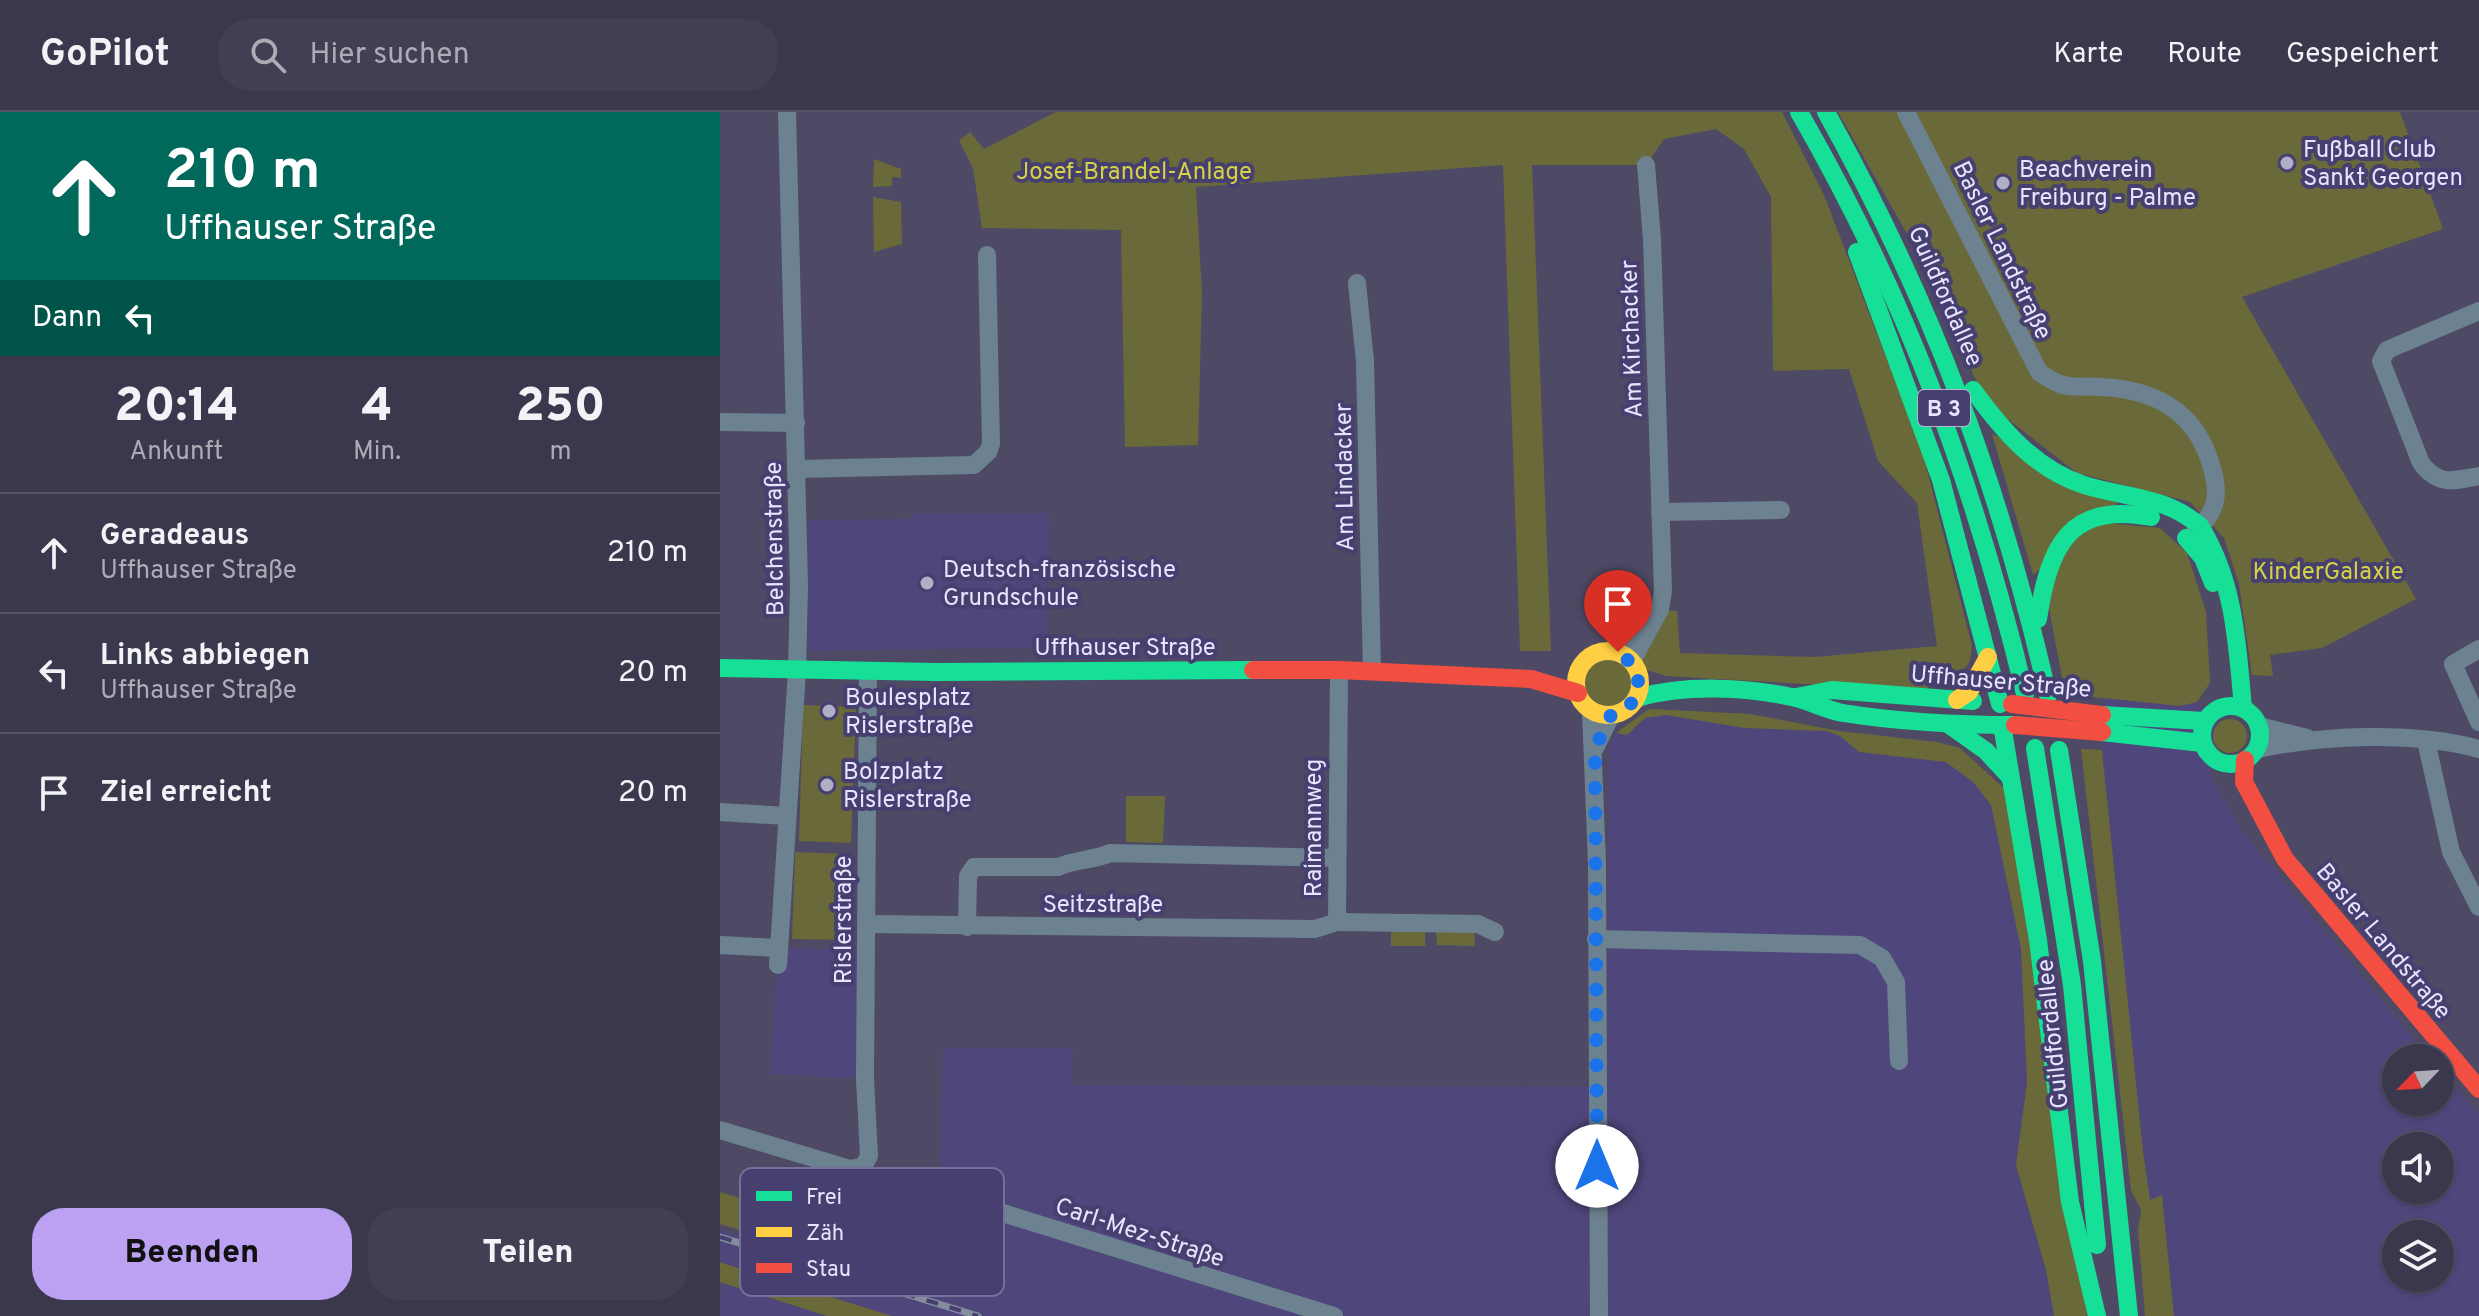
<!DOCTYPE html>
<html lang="de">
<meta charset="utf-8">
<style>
:root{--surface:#3a384c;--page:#413f53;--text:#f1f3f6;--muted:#abacb5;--line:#545264;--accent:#bca0f2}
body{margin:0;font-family:Overpass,sans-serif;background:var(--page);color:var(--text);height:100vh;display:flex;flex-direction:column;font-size:30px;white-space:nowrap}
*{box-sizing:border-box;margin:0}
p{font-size:26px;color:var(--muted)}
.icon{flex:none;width:44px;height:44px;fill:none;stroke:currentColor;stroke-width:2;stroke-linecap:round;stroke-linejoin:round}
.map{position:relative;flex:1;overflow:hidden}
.side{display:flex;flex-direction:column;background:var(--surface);width:720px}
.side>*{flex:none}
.guide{background:#00695c;color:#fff;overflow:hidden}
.needle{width:52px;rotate:245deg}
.fabs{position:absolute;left:1662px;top:932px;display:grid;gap:16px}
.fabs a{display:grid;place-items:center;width:72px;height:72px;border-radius:50%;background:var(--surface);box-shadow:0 2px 6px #0004,0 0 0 2px var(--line);font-size:40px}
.pin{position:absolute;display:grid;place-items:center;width:68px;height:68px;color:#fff;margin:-82px -34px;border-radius:50% 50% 50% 0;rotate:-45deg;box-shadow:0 0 8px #0007}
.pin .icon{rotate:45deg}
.me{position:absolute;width:88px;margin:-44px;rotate:0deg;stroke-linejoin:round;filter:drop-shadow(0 0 6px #0008)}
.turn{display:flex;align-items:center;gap:28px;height:168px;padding:0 32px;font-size:36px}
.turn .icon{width:104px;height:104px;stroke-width:2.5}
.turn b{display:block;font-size:56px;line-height:68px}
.then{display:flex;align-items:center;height:76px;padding:0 32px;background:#0003;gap:16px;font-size:30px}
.eta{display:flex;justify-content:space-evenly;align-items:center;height:136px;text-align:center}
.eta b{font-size:48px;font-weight:800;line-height:56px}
.cta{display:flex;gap:16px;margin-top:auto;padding:16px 32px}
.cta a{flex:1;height:92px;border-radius:32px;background:var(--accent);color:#111;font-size:32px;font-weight:800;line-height:92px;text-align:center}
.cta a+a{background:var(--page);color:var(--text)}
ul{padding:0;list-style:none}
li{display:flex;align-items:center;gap:24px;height:120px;padding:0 32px;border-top:2px solid var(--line)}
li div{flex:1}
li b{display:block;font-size:30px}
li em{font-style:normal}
header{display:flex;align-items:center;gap:48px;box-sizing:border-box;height:112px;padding:0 40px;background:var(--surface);border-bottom:2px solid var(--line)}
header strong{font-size:38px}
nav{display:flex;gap:44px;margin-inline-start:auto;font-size:28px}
.search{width:560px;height:72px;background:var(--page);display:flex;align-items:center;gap:20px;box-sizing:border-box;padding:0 28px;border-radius:32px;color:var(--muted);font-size:30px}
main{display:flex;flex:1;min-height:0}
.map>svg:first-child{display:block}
</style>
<header>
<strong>GoPilot</strong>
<div class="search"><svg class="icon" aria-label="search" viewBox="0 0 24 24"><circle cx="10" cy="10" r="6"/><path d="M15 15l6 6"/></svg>Hier suchen</div>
<nav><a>Karte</a><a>Route</a><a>Gespeichert</a></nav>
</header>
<main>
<section class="side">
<div class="guide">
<div class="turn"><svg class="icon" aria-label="ahead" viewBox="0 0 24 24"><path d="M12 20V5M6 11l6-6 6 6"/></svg><div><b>210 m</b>Uffhauser Straße</div></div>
<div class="then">Dann<svg class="icon" aria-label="left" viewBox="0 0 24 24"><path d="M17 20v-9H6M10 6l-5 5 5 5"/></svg></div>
</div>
<div class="eta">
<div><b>20:14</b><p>Ankunft</p></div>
<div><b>4</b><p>Min.</p></div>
<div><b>250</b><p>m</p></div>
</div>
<ul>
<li><svg class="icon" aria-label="ahead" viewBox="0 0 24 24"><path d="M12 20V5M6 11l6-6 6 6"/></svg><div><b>Geradeaus</b><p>Uffhauser Straße</p></div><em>210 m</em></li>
<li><svg class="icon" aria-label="left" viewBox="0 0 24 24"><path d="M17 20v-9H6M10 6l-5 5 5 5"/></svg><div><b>Links abbiegen</b><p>Uffhauser Straße</p></div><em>20 m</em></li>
<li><svg class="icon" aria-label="arrive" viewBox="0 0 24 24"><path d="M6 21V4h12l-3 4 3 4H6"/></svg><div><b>Ziel erreicht</b></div><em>20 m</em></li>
</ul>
<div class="cta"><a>Beenden</a><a>Teilen</a></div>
</section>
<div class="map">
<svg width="1759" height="1204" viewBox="0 0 1759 1204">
<rect width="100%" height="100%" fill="#4e4a65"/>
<!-- built -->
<g fill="#4f477b" fill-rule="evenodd">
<path d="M193,401H329L327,535L88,539L87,408L192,407Z"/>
<path d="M1384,586L1460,594L1477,590L1496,613L1493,630L1496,635L1490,663L1522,719L1710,946H1676V990H1720V958L1759,1003V1204H1454L1442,1084L1430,1089L1423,1039L1382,638ZM1676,1034H1720V1078H1676ZM1676,1122H1720V1166H1676Z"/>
<path d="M946,603L1025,616L1107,619L1120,624L1139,640L1226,650L1253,669L1271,693L1301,837L1307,970L1296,1053L1326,1158L1334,1204H172L0,1150V1118L87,1145L113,1067L219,1093L223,936H353L352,973L887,975L889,634L896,621L907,623L925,606Z"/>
<path d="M58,836L148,838L145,967L50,962Z"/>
<path d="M2,1170L107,1204H0Z"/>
</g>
<!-- green -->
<g fill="#6a693a">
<path d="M336,0H1062L1104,83L1203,342L1252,534L1250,549L1239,565L1208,570V579L946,564L927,558L922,549L947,499H957L960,541L1095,545L1217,534L1197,391L1158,349L1129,257L1053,259L1051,85L1024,37L996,17L944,27L926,53H812L831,539H800L783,53L476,75L482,181L478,333L405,335L401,118L262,116L253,56L239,28L250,20L264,37Z"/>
<path d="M1118,0H1680L1723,117L1522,185L1696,487L1602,536L1550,543L1553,564L1532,563L1519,472L1504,426L1470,390L1357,361L1266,290L1194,134Z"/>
<path d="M154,47L181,57V66L172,65V74L153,75Z"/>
<path d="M153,85L181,90L182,132L154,140Z"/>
<path d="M1272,322L1404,385L1313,463Z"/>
<path d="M1376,410L1440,416L1467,441L1486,500L1490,571L1477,590L1460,594L1345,582L1329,496L1338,443Z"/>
<circle cx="888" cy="571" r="23"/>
<path d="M83,593L136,595L131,731L79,729Z"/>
<path d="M929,597L1030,602L1119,619L1217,630L1240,636L1286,678L1367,1204H1334L1326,1158L1296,1053L1307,970L1301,837L1271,693L1253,670L1226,650L1139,640L1120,624L1107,619L1025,616L946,603L925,606L907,623L896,621Z"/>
<circle cx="1510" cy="624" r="17"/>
<path d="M1361,637L1382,638L1423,1039L1430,1088L1442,1083L1454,1204H1425L1418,1119L1421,1098L1411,1078Z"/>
<path d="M406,684H445L443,731L406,730Z"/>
<path d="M75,740L131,742L128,828L72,827Z"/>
<path d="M705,818V834H671V819Z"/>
<path d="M716,818H754L755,834L717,833Z"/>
<path d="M0,1080L90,1107L82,1136L0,1112Z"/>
<path d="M0,1150L5,1152L172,1204H107L0,1170Z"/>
</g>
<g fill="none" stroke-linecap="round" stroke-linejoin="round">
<!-- street -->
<g stroke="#6d8290" stroke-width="18">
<path d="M1186,0L1319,260C1346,280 1353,273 1382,275C1439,278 1479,302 1493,360C1500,385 1495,402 1475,419"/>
<path d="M637,171L645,249L652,559"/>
<path d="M1759,199L1667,238L1661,249L1701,351C1718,374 1734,369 1759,364"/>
<path d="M0,310L76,311"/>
<path d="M77,357L254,353L268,340L271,332L267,143"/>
<path d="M940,400L1061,398"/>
<path d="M1759,537L1733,552L1759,610"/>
<path d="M890,539L928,514"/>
<path d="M912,549L940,497L943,479L932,127L926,53"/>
<path d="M871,598L877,752L879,1204"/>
<path d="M1539,614L1587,626"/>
<path d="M1706,629L1731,740L1759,795"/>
<path d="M875,636L891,603"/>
<path d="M1538,637C1603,623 1694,619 1759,637"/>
<path d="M0,700L67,704"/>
<path d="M617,810L619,558"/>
<path d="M617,810L758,812L775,820"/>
<path d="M148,812L595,817L617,810"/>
<path d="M247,815L248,764L254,755H338C355,747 373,749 390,741L617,746"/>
<path d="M876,827L1140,833L1162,846L1176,870L1179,949"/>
<path d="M0,833L58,836"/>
<path d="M58,853L77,559L79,473L67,0"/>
<path d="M0,1018L130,1057L143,1055L149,1044L145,967L148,560"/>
<path d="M212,1079L614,1204"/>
</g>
<!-- fast -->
<g stroke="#16e098" stroke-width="18">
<path d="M1079,0C1188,189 1254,371 1305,582"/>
<path d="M1106,0C1213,193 1278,368 1328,583"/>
<path d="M1137,140L1221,368L1280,592"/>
<path d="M1253,278C1283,319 1315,357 1364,373C1406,386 1445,384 1480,414"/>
<path d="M1480,414C1515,471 1517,531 1523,596"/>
<path d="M1466,426L1483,446L1493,471"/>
<path d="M1318,507C1329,435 1349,389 1431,405"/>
<path d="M0,556L216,560L533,558"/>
<path d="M1076,585L1112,578L1253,589"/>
<path d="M917,586C965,572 1028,575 1076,586C1092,590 1106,598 1123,601C1180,610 1237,613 1295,613"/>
<circle cx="1511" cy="623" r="29"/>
<path d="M1382,603L1484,609"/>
<path d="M1228,612L1266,639L1290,665"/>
<path d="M1282,613L1318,828L1350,1090L1377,1204"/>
<path d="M1382,620L1482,631"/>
<path d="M1315,636L1352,873L1377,1133"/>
<path d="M1339,638L1372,849L1409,1204"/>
</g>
<!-- slow -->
<g stroke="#ffcf43" stroke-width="18">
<circle cx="888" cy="571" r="32"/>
<path d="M1237,588L1249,580L1268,545"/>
</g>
<!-- jam -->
<g stroke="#f24e42" stroke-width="18">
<path d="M533,558H619L811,567L858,581"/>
<path d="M1525,648L1524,670L1565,747L1759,977"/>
</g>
<!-- rail casing -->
<g stroke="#848d9c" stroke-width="7">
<path id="rail" d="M0,1125L258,1204"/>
</g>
<!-- rail -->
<use href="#rail" stroke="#463f70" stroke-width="4" stroke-dasharray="12" stroke-linecap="butt"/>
<!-- jam-bridge -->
<g stroke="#f24e42" stroke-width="18">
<path d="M1292,592L1382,603"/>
<path d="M1295,613L1382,620"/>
</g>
</g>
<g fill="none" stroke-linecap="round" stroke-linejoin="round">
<!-- route -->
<path stroke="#1a73e8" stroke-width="14" stroke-dasharray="0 25.2" d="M877,1054L875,636L891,603L906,598L919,581L917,556L898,540"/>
</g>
<!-- markers -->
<g fill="#b1afc8" stroke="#463f70" stroke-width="3">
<circle cx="1567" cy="51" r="8"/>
<circle cx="1283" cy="71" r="8"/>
<circle cx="207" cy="471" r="8"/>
<circle cx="109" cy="599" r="8"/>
<circle cx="107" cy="673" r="8"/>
</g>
<g text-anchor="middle" stroke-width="8" stroke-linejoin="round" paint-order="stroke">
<!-- shield labels -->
<rect fill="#463f70" stroke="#b6b3d3" stroke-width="2" x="1198" y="278" width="52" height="36" rx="6"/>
<g font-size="22" font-weight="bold" fill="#e6e5fd">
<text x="1224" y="304">B 3</text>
</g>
<!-- poi labels -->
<g font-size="24" fill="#e6e5fd" stroke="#463f70" text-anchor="start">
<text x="1583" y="45">Fußball Club<tspan x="1583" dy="28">Sankt Georgen</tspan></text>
<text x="1299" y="65">Beachverein<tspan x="1299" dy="28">Freiburg - Palme</tspan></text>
<text x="223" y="465">Deutsch-französische<tspan x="223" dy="28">Grundschule</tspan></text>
<text x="125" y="593">Boulesplatz<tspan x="125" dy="28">Rislerstraße</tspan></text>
<text x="123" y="667">Bolzplatz<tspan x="123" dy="28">Rislerstraße</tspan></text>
</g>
<!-- park labels -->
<g font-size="24" fill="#d5d344" stroke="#463f70">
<text x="414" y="67">Josef-Brandel-Anlage</text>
<text x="1608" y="467">KinderGalaxie</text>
</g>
<!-- street labels -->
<g font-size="24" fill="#e6e5fd" stroke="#463f70">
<text transform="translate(1283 138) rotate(64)" y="8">Basler Landstraße</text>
<text transform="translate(1226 184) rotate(66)" y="8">Guildfordallee</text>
<text transform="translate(911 227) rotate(-92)" y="8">Am Kirchacker</text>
<text transform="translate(624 365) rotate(-91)" y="8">Am Lindacker</text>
<text transform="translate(54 427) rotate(-91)" y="8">Belchenstraße</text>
<text x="405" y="543">Uffhauser Straße</text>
<text transform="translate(1281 569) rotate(5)" y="8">Uffhauser Straße</text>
<text transform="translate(593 716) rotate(-90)" y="8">Raimannweg</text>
<text x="383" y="800">Seitzstraße</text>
<text transform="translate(123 808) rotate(-90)" y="8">Rislerstraße</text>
<text transform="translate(1664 829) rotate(50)" y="8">Basler Landstraße</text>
<text transform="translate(1332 922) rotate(-96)" y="8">Guildfordallee</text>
<text transform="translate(420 1120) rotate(18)" y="8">Carl-Mez-Straße</text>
</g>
</g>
<!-- legend -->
<rect x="20" y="1056" width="264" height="128" rx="12" fill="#463f70" stroke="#76719a" stroke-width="2"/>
<rect x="36" y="1079" width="36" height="10" fill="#16e098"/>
<rect x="36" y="1115" width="36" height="10" fill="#ffcf43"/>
<rect x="36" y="1151" width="36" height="10" fill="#f24e42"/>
<g font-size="22" fill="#e6e5fd">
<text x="86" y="1092">Frei</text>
<text x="86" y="1128">Zäh</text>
<text x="86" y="1164">Stau</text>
</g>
</svg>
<div class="fabs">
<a><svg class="needle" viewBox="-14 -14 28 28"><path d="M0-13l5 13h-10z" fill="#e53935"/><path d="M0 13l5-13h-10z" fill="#abacb5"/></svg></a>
<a><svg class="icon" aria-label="sound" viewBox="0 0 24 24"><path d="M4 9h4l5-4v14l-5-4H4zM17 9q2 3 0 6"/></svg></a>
<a><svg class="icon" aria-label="layers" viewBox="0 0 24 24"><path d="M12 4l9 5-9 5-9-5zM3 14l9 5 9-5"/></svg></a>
</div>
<div class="pin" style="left:898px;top:540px;background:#d93025"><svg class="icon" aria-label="arrive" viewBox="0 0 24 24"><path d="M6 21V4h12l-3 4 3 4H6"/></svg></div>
<svg class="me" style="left:877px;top:1054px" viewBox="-20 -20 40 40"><circle r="19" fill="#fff"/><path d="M0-13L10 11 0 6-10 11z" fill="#1a73e8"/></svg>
</div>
</main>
